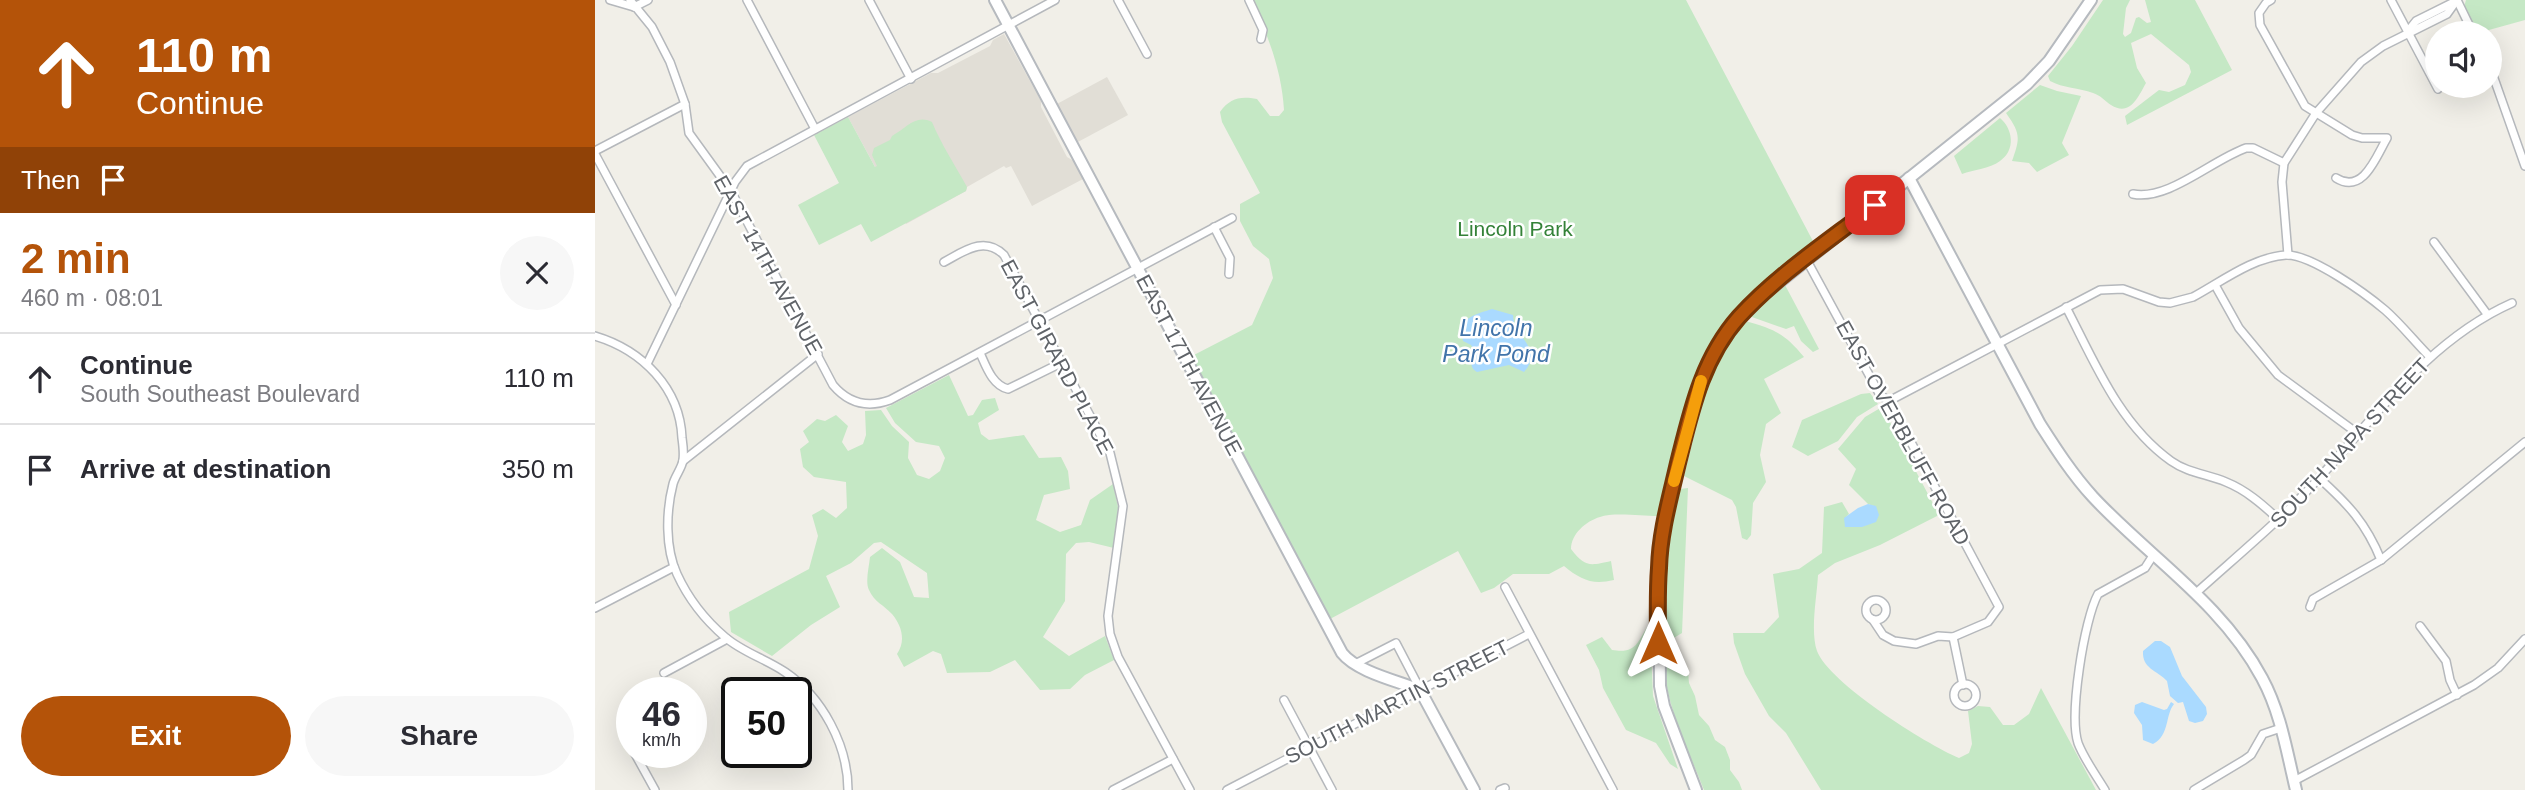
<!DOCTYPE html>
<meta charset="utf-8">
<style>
:root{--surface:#fff;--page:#f7f7f7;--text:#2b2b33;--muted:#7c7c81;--line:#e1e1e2;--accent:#b45309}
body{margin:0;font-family:Arial,sans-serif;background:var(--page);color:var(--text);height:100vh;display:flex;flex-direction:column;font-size:26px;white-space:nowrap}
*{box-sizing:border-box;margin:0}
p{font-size:23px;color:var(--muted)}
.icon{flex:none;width:38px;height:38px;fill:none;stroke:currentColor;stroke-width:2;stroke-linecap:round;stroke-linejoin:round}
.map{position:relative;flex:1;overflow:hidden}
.drawer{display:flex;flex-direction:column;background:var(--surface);width:595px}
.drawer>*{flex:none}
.hud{background:#b45309;color:#fff;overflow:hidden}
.fabs{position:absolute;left:1830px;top:21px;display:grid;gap:14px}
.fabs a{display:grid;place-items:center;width:77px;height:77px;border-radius:50%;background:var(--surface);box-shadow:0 7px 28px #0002;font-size:35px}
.speed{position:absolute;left:21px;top:677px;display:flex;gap:14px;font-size:35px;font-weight:700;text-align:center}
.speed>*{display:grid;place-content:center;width:91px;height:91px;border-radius:50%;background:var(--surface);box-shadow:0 7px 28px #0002;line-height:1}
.speed small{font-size:18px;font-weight:400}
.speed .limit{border:4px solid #111;border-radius:10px;background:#fff;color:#111}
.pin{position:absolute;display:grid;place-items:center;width:60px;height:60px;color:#fff;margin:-30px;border-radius:14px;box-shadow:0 4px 10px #0006}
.me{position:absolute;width:77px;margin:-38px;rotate:0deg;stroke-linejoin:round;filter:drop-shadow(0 0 5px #0008)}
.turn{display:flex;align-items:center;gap:24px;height:147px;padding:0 21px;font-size:32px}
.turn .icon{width:91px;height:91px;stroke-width:2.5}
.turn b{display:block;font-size:49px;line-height:60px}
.then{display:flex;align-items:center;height:66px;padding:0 21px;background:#0003;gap:14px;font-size:26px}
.round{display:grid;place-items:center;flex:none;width:74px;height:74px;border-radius:37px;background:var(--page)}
.headline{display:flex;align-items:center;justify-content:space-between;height:119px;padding:0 21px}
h1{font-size:42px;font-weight:800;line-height:52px;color:var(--accent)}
.cta{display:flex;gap:14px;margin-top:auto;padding:14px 21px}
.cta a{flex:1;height:80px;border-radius:42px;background:var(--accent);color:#fff;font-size:28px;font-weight:800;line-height:80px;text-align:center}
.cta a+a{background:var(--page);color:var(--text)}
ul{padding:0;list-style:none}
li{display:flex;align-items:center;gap:21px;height:91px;padding:0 21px;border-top:2px solid var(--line)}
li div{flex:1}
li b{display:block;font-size:26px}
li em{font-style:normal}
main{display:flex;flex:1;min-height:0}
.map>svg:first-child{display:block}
</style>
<main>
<section class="drawer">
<div class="hud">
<div class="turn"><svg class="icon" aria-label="ahead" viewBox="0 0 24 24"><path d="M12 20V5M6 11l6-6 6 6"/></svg><div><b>110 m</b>Continue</div></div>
<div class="then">Then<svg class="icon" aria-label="arrive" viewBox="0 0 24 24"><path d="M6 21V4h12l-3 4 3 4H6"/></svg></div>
</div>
<div class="headline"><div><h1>2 min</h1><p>460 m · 08:01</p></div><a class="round"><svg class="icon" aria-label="close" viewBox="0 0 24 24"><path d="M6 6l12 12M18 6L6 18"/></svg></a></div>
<ul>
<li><svg class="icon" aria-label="ahead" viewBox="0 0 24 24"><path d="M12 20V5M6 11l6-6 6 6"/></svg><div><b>Continue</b><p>South Southeast Boulevard</p></div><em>110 m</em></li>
<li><svg class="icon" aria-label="arrive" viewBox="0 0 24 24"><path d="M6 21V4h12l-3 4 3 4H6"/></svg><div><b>Arrive at destination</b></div><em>350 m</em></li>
</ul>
<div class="cta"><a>Exit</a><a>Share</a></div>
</section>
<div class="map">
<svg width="1930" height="790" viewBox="0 0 1930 790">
<rect width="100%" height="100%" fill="#f1efe8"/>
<!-- education -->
<g fill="#e1ded6">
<path d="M409,34L446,101V107L472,157L479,161L488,179L437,206L416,166L411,168L409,166L372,187L371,191L311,224L253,117L336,73H343L395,46L398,40Z"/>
<path d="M512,77L533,115L481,143L460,105Z"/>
</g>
<!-- green -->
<g fill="#c5e8c5">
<path d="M656,0H1091L1220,245C1193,266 1162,287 1139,314C1091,369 1081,448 1062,516C1047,516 1018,512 1005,517C991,521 976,534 976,549C990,567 994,566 1016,561L1019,580C997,585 986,580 969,566L954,574H918L899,588L886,593L863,551L735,619L595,357L657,325L678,278L674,259L658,246L645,221V204L665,193L627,122L625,112C635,98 645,96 662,99L675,116H684L689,110C687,72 673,34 656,0Z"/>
<path d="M1508,0H1535L1531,8L1528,34L1530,37L1536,33L1541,18L1544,17L1552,23L1556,22L1550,0H1600L1637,70L1532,125L1530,116L1564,90L1574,92L1590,85L1596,72L1594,65L1556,34L1536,43L1542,68L1551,83C1543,97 1535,117 1516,105C1510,101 1505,95 1498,93C1484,88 1468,88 1455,81L1453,76L1477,46Z"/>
<path d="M1871,0H1930V20L1883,33L1869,7Z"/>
<path d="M1445,85L1462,91L1486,96L1467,143L1474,155L1442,172L1434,163L1417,161C1425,138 1426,134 1411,113Z"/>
<path d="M253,117L280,167L282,166L277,155L279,148L295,140L297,136C312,128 320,114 337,122C346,144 360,165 372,187L371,191L276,242L266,224L224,245L203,205L244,183L219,135Z"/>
<path d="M1405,118C1418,129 1421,150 1405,161C1396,168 1378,170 1367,174L1359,156Z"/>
<path d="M1190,285L1224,349L1218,352L1206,341L1199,326L1191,329L1154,316Z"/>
<path d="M1150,321C1179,329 1189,333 1209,357L1169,379L1186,413L1171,424L1165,455L1171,482L1158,503L1156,535L1152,540L1147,538L1141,507L1137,500L1089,476L1113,379L1129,348Z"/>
<path d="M354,375L373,416L378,415L387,400L400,398L404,410L383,423L386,434L394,440L429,435L444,458L466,457L473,471L475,489L449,495L441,520L465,532L486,525L495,500L518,484L523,507L519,548L494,542L481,543L471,554L470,601L448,637L474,656L510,636L519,660L490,675L475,689L445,690L420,660L395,672L352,673L346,654L338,651L309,667L302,654C311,641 307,626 297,614C289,605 279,602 274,590C270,582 274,567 275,557L287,548L305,562L319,597L334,598L332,573L286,542L279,543L256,563L231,576L245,607L216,625L177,656L136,632L134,612L214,569L223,536L217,515L228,509L241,518L252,508L251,482L219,477L208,467L205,449L214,442L208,431L222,419L230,421L241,415L253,426L247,442L253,451L268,444L271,435L270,411L286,410L297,426L314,442L313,458L322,475L334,479L345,471L350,458L344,446L321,442L300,423L291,408Z"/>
<path d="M1275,393L1283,404L1262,417L1243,441L1213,456L1197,447L1207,420L1266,394Z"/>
<path d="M1287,407L1344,515L1285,545L1240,563L1223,575C1222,596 1215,631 1222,651C1234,683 1331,744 1364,758L1374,753L1377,744L1373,711L1383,706L1395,707L1408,725H1419L1434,714L1446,688L1501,790H1226L1191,733L1174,716L1150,674L1139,643L1138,633H1169L1184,617L1178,574L1204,569L1227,553L1229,507L1247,502L1254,514L1249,519L1281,507L1273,504L1254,485L1261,469L1243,449L1270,417Z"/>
<path d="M1093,488L1087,633L1077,639L1076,645L1093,671L1094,683L1100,696L1104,715L1114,726L1120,740L1130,747L1135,760V770L1144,782L1147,790H1109C1098,762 1084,733 1076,704C1058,641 1070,552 1085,489Z"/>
<path d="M1053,626L1055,627L1058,696L1083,769L1075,764L1061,743L1031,730L1008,688L1004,670L991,645L1007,637L1017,650C1042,654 1042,642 1053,626Z"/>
</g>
<!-- water -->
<g fill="#aadaff">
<path d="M897,309L918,315C919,339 950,348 929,372L914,365L882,372C873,367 877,359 879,350L876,345L868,341C863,318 878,315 897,309Z"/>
<path d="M1273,504L1281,506L1284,515L1281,522L1267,527H1250L1249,518L1263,508Z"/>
<path d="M1560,641H1566L1575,647L1587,676L1611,707L1612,714L1608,721L1600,723L1594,721L1588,702L1583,703L1575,696L1572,681C1562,670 1547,669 1548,651Z"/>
<path d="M1547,702L1569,710L1572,709L1576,702L1579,704C1570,715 1575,735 1558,744L1548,740L1547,725L1539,713L1540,705Z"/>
</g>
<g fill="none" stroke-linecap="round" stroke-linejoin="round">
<!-- street casing -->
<g stroke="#b5b8bc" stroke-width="10">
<g id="street">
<path d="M15,0L39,7"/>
<path d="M35,0L57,27L75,62L90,104L94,133L136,191L238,385C254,404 273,408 295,400L637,218"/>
<path d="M152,0L220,129"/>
<path d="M274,0L316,79"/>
<path d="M523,0L552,54"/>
<path d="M654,0L668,30L666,39"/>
<path d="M1676,0L1671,3L1664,13L1665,25L1710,106L1757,135L1767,138H1792C1781,157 1768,195 1741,178"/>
<path d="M1796,0L1843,89"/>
<path d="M1862,0L1878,33"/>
<path d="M39,7L53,0"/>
<path d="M1813,31L1821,21L1861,1"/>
<path d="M1895,67L1930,166"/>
<path d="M0,151L90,104"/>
<path d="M0,154L81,305"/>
<path d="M1538,194C1573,201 1617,160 1651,148H1658L1689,163"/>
<path d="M619,227L635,258L634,274"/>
<path d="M1839,242L1892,314"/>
<path d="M1693,255L1687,182L1689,163L1721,113L1766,62L1788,46L1852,14L1862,0"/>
<path d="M1211,259L1285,395L1294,401L1404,607L1393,622L1358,637L1343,636L1321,644L1299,641L1288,635L1278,620"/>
<path d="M349,262C368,252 389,235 409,255L515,453L528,506L513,616L515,634L523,657L595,790"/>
<path d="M1620,285L1644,328L1683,375L1762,433"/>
<path d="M1471,307C1499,361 1524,424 1576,461C1593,473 1612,474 1631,482C1651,490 1667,504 1683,519"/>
<path d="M0,336C47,350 85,388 87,438C88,445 89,453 88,460C87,468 80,476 78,484C71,511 70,548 82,574C93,598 109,619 130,637C147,652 171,659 190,672C227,697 253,745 253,790"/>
<path d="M385,353C391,366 397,385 413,389L468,362"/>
<path d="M52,364L140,182L152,166L460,0"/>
<path d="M1294,401L1505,290L1528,289L1564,302L1575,303L1598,297C1626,282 1658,257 1691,255C1716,254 1771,294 1790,310C1806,324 1820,342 1835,357"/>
<path d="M88,461L223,354"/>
<path d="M1724,478C1753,504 1771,523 1786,560"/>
<path d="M910,587L1018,790"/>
<path d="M1601,593C1643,555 1687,519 1725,477C1783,413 1836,339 1917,303"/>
<circle cx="1281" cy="610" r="10"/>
<path d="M1715,607L1718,599L1786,560L1930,442"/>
<path d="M0,608L79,567"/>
<path d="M1825,626L1851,661L1855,680L1862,695"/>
<path d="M1358,637L1368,685"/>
<path d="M760,664L801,643L825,689"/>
<path d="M69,673L132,639"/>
<circle cx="1370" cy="695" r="11"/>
<path d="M689,700L737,790"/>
<path d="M39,752L60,790"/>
<path d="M1699,781L1879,685L1903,668L1930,639"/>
<path d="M518,790L578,759"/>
<path d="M632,790L934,634"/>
<path d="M905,790L910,788"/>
<path d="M1510,790C1501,775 1489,759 1483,743C1474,715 1489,620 1503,594L1550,568L1559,554"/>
<path d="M1599,790L1649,760L1656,755L1668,734L1686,728"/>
</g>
</g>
<!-- secondary casing -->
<g stroke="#b6babf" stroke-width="14">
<g id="secondary">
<path d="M400,0L747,653C762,672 803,681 825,690L879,790"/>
<path d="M1314,178L1445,424C1461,449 1477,474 1498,497C1554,557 1627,603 1667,678C1686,713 1692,753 1701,790"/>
<path d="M1101,790L1069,706L1065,686L1064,569L1066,543L1069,518L1108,375L1133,331L1168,295L1432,84L1454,61L1496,0"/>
</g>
</g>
<!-- street -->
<use href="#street" stroke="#fff" stroke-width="7"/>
<!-- secondary -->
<use href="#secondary" stroke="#fff" stroke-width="10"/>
</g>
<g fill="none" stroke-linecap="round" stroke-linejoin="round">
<!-- route casing -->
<g stroke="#753606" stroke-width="18">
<path id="route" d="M1063,643C1063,618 1062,593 1064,568C1065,532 1075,498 1083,463C1096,411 1107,359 1144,317C1182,275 1235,240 1280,205"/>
</g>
<!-- route -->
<use href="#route" stroke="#b45309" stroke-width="12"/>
<!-- slow -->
<path stroke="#f59e0b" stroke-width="12" d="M1079,481L1106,381"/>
</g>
<g text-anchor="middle" stroke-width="5" stroke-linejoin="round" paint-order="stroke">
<!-- park labels -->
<g font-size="21" fill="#348238" stroke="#fff">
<text x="920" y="236">Lincoln Park</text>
</g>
<!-- street labels -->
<g font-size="21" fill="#5f6368" stroke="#fff">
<text transform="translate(173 265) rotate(61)" y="7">EAST 14TH AVENUE</text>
<text transform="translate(462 357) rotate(62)" y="7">EAST GIRARD PLACE</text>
<text transform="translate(594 365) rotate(62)" y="7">EAST 17TH AVENUE</text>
<text transform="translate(1308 433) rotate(61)" y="7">EAST OVERBLUFF ROAD</text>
<text transform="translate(1755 443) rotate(-47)" y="7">SOUTH NAPA STREET</text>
<text transform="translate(802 702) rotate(-27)" y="7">SOUTH MARTIN STREET</text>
</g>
<!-- water labels -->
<g font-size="23" font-style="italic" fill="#4174aa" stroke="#fff">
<text x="901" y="336">Lincoln<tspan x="901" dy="26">Park Pond</tspan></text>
</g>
</g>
</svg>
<div class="fabs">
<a><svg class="icon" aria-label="sound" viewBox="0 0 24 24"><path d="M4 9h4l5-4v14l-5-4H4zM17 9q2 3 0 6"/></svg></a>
</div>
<div class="speed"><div>46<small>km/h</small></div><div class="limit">50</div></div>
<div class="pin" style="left:1280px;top:205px;background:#d93025"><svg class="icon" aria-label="arrive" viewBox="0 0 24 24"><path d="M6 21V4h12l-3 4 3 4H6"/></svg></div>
<svg class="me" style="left:1063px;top:643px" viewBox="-20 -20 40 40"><path d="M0-17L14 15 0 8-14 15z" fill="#b45309" stroke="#fff" stroke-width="4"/></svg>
</div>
</main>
